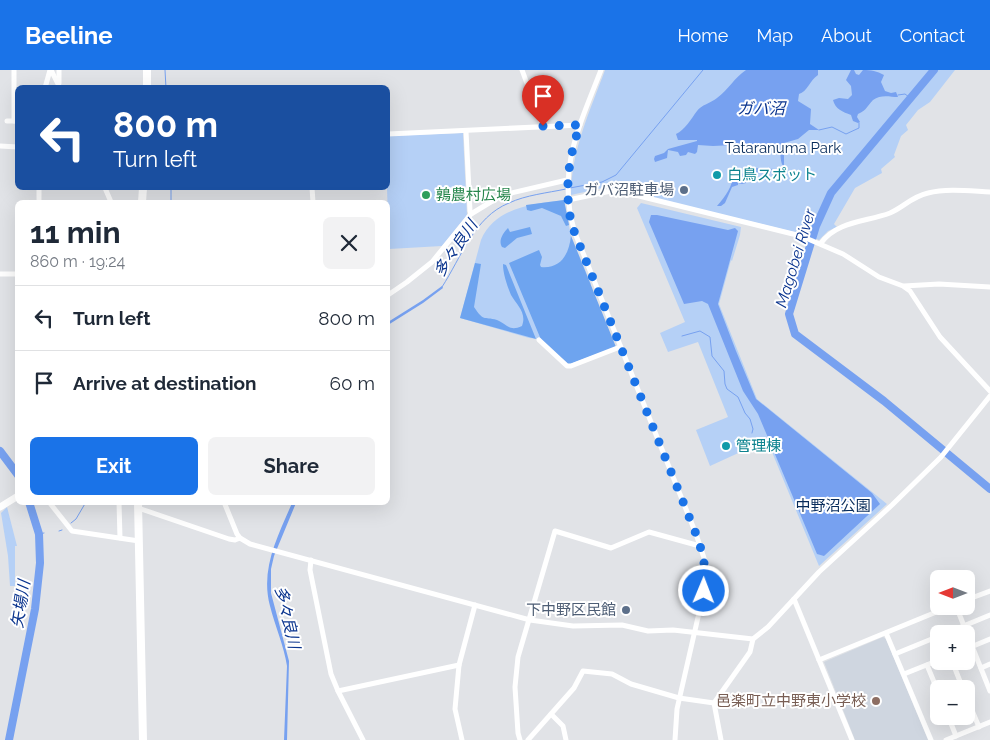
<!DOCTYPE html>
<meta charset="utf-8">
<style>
:root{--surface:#fff;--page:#f2f2f3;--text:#1f2937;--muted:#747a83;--line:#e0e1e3;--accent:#1a73e8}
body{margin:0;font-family:Raleway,"Noto Sans JP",sans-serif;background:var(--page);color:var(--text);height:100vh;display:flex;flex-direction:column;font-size:19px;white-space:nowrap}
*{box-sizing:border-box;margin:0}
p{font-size:16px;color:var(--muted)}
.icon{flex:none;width:28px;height:28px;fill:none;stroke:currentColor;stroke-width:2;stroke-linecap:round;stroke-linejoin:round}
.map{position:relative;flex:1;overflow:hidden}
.panel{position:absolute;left:15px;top:130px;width:375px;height:305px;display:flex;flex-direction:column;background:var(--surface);border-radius:8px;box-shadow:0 5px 20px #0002}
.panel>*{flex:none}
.top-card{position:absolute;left:15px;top:15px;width:375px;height:105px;border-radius:8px;box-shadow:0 5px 20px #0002;background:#1a4fa0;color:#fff;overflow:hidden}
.needle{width:32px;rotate:270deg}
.buttons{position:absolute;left:930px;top:500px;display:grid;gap:10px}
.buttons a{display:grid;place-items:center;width:45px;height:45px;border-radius:8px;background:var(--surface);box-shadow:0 5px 20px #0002;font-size:25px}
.pin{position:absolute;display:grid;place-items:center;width:42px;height:42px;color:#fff;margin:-51px -21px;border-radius:50% 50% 50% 0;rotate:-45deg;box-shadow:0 0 5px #0007}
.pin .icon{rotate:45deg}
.me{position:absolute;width:55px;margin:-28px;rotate:1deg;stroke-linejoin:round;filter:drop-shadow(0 0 4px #0008)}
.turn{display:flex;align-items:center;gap:18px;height:105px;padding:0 15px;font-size:22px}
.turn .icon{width:65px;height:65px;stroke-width:2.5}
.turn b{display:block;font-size:35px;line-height:42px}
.round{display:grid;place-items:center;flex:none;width:52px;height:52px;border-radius:8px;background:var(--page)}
.overview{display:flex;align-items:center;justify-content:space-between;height:85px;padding:0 15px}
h1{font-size:30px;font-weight:700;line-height:38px}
.primary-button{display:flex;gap:10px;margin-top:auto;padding:10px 15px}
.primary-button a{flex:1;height:58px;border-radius:8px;background:var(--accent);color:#fff;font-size:20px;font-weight:700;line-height:58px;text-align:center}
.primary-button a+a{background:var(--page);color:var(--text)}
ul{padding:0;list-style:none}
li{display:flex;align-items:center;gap:15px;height:65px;padding:0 15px;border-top:1px solid var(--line)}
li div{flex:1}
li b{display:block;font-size:19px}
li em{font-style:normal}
header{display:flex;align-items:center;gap:30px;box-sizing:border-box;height:70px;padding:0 25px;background:var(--accent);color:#fff}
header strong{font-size:24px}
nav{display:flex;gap:28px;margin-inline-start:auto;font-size:18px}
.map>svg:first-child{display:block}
</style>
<header>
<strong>Beeline</strong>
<nav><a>Home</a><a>Map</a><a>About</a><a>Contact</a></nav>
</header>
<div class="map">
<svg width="990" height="670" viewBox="0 0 990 670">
<rect width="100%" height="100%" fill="#e1e3e7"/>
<!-- built -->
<path fill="#cfd6e0" d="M883,567L886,569L928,670H855L824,592Z"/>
<!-- green -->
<g fill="#b5d0f6">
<path d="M605,0H955L930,32L918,40L906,55L908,60L901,66L894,85L895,87L881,99L882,103L855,118L834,154L837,157L828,161L819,170L807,165L607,117L571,125C571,81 590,41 605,0Z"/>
<path d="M463,63L467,145L442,176L389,179L387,118L388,66Z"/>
<path d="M564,130L571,166L591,214L540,269L529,268L460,248L481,170C495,137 533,134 564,130Z"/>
<path d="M641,133L741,157L740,165L732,191L731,190L719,234L757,329L887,434L819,496L767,370L710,396L696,360L728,347L698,272L668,282L660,263L685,252L637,138Z"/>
<path d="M7,437L17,476H15V516H10L8,486L1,443Z"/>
</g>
<!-- forest -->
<g fill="#6ea4ef">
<path d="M564,130L569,155L566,156L561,146L542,138L531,141L527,140L526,135Z"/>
<path d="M530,157L532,164L517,168L505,178L502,177C498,171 503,163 508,158L510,162Z"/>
<path d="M571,166L616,277L570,294H568L542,272L509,193L539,180L542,187L540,195L541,197C561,199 569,184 571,166Z"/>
<path d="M475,193L481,194L474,237C484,252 483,246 497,250C507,254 509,262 522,256C527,243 517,235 511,225C507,215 503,204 503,194L506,195L536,269L460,248Z"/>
</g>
<!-- water -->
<g fill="#77a1f0">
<path d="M746,0H818V5C810,10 807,22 799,24L798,31L811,39L810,54L819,60H809L798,69L784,73V95L786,101L780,103L775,101L769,103L766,101C760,101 755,102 753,108L750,109V100L753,98L776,99L783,96C779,89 782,82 778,76L761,77L754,74L713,76L698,75L697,82L695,84L688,82L686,85L680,86L678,82L668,80L667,88L655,92L654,89L655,86L664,83L668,79L697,71V70H678L676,64C685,60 691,49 697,41C701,35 711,33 717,28C728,20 735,7 746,0Z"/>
<path d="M851,0H854L856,4L859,5L863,0C871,0 877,1 884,5L881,12L885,21L891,23L896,22L898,27C890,27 881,24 873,30C867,36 867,40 858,44L857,47L860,52L858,53L853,51L851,45C843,42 835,39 833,30L839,28L848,29L852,25L851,16L846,10Z"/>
<path d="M739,102L746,105L747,111L746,113L742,114L738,113V115L732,117L725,133L721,136H717C726,126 732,117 734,103Z"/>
<path d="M651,145H657L728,160L735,158L738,161L718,234L736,281L756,329L872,423L880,434L824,486L817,484L758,344L743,321L708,234L702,231L684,234L649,152Z"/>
<path d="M442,216L443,218L423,233L388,255V252L423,230Z"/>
<path d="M292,433H296L274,486L271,499V523L289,591L287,670H284L287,596C284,576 275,556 270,536C260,499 278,466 292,433Z"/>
</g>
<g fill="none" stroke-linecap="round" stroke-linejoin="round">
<!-- stream -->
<g stroke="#77a1f0" stroke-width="1">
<path d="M165,0L166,18"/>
<path d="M898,25L905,24L909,27"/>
<path d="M819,60L832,57L846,64L859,58V53"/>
<path d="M171,118V132"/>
<path d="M570,118L602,112L616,105L703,0"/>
<path d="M442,217C461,188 474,147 509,133C526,125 547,123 566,119"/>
<path d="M682,266L700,261L710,267L712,286L724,301L725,314L727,319L738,327L745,343L750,349L753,359L752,363"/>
<path d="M71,453L76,449L86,432"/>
<path d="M59,461L62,460"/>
<path d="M39,464L44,463"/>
</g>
<!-- river -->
<g stroke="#77a1f0" stroke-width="8">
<path d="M934,0L831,123L816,156L789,244L795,264L884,331L990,419"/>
<path d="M0,381L18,405"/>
<path d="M9,670L35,539L40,493L39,464L29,432"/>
</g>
<!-- minor -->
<g stroke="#fff" stroke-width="5">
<path d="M51,0L60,18"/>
<path d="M59,0V13"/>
<path d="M522,0L543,57"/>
<path d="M601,0C579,57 556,101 575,163L696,464L704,488V521L677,639L675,670"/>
<path d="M45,18L50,0"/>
<path d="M7,51H18"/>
<path d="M14,51V0"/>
<path d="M466,61L470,141L471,144"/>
<path d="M388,64L580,55"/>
<path d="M0,76L18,77"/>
<path d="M105,118L111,132"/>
<path d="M312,118L313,132"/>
<path d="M568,130L611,121L639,126L801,166L843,184L879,207L903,216L910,221L940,267L990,321"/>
<path d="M39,132V118"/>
<path d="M821,173C837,151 866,152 890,143C904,137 911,127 928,123C947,118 970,121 990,122"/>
<path d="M0,204H18"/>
<path d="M904,216L939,214L990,217"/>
<path d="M388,225L407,212L432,192L471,144L499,127L507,124L567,110"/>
<path d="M539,270L567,296H571L620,277"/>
<path d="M49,432L72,461L139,471"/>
<path d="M119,432L120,468"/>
<path d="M224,432L237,464L240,468L250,474L530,550L573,556L622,555L648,561L673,560L753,569L768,557L819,502L892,435L941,387L990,326"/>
<path d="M138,438L229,469L235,470L240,468"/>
<path d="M311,490L310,500L331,604L338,621L363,670"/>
<path d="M794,529L852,670"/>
<path d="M966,530L990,521"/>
<path d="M956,536L990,621"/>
<path d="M886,563L931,670"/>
<path d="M944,564L990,545"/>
<path d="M966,579L990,569"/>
<path d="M895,584L939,566"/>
<path d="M819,590L951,536"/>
<path d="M952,591L963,619"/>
<path d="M927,595L939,624"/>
<path d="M981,598L990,594"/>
<path d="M904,604L939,590"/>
<path d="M338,621L459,595"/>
<path d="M966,626L979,657"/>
<path d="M551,644L563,656L566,670"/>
<path d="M948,646L956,666"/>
<path d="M462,670L455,639L459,595L475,535"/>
<path d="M520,670L518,663L515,617L518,587L555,461L611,478L649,462L700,476"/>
<path d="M528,670L574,618L583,601L612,604L631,614L679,628L714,633"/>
<path d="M721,670L714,633L750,582L753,569"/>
<path d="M946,670L990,652"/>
</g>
<!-- major -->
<path stroke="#fff" stroke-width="7" d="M0,437L18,426"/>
<!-- highway -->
<g stroke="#fff" stroke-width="8">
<path d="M147,18V0"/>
<path d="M142,132L143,118"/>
<path d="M138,432L143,670"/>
</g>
</g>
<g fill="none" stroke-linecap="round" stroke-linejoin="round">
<!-- route -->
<path stroke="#1a73e8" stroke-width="9" stroke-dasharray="0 16.2" d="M543,56L580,55C568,89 564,121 572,156L696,464L704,488V521"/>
</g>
<!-- markers -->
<g fill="#0f9aa8" stroke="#fff" stroke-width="2">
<circle cx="717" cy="105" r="5"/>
<circle cx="726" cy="376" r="5"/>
</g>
<g fill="#5c6f8a" stroke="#fff" stroke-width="2">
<circle cx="684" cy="120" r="5"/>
<circle cx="626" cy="540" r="5"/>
</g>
<circle fill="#2e9e5b" stroke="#fff" stroke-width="2" cx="426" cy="125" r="5"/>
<circle fill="#8d6e63" stroke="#fff" stroke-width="2" cx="876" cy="631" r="5"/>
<g text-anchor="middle" stroke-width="4" stroke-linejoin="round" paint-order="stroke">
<!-- park labels -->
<g font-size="15" fill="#072b5a" stroke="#fff">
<text x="783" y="83">Tataranuma Park</text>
<text x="833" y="441">中野沼公園</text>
</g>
<!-- culture labels -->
<g font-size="15" fill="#0d838f" stroke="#fff" text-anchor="start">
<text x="727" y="110">白鳥スポット</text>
<text x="736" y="381">管理棟</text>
</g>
<!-- service labels -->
<g font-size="15" fill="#4e5e75" stroke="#fff" text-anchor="end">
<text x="674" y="125">ガバ沼駐車場</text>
<text x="616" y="545">下中野区民館</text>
</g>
<!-- leisure labels -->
<g font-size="15" fill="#27864d" stroke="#fff" text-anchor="start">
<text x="436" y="130">鶉農村広場</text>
</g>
<!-- education labels -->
<g font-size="15" fill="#785e54" stroke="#fff" text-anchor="end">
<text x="866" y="636">邑楽町立中野東小学校</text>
</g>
<!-- water labels -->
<g font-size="16" font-style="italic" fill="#0a348e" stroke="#fff">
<text x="761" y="44">ガバ沼</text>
<text transform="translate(455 178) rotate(-56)" y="6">多々良川</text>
<text transform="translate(795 188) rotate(-73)" y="6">Magobei River</text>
<text transform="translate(20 534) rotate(-81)" y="6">矢場川</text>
<text transform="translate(288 547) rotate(77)" y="6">多々良川</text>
</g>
</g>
</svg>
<div class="buttons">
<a><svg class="needle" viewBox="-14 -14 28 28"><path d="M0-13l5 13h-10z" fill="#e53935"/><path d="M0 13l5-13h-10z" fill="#747a83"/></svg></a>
<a>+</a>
<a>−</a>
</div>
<div class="pin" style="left:543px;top:56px;background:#d93025"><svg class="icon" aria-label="arrive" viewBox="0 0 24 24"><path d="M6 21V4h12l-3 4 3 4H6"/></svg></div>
<svg class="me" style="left:704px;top:521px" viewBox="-20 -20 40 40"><circle r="17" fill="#1a73e8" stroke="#fff" stroke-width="3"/><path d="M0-11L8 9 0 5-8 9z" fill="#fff"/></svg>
<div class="top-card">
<div class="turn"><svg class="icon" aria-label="left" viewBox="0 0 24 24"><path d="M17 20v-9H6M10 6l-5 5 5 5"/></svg><div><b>800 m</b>Turn left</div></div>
</div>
<section class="panel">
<div class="overview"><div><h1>11 min</h1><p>860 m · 19:24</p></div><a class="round"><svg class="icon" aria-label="close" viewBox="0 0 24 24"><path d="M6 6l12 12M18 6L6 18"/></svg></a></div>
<ul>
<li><svg class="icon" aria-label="left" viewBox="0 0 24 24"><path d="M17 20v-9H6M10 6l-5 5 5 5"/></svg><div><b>Turn left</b></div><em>800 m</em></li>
<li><svg class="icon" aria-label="arrive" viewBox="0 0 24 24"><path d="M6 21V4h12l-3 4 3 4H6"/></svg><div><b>Arrive at destination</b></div><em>60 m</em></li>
</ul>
<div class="primary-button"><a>Exit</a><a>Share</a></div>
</section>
</div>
